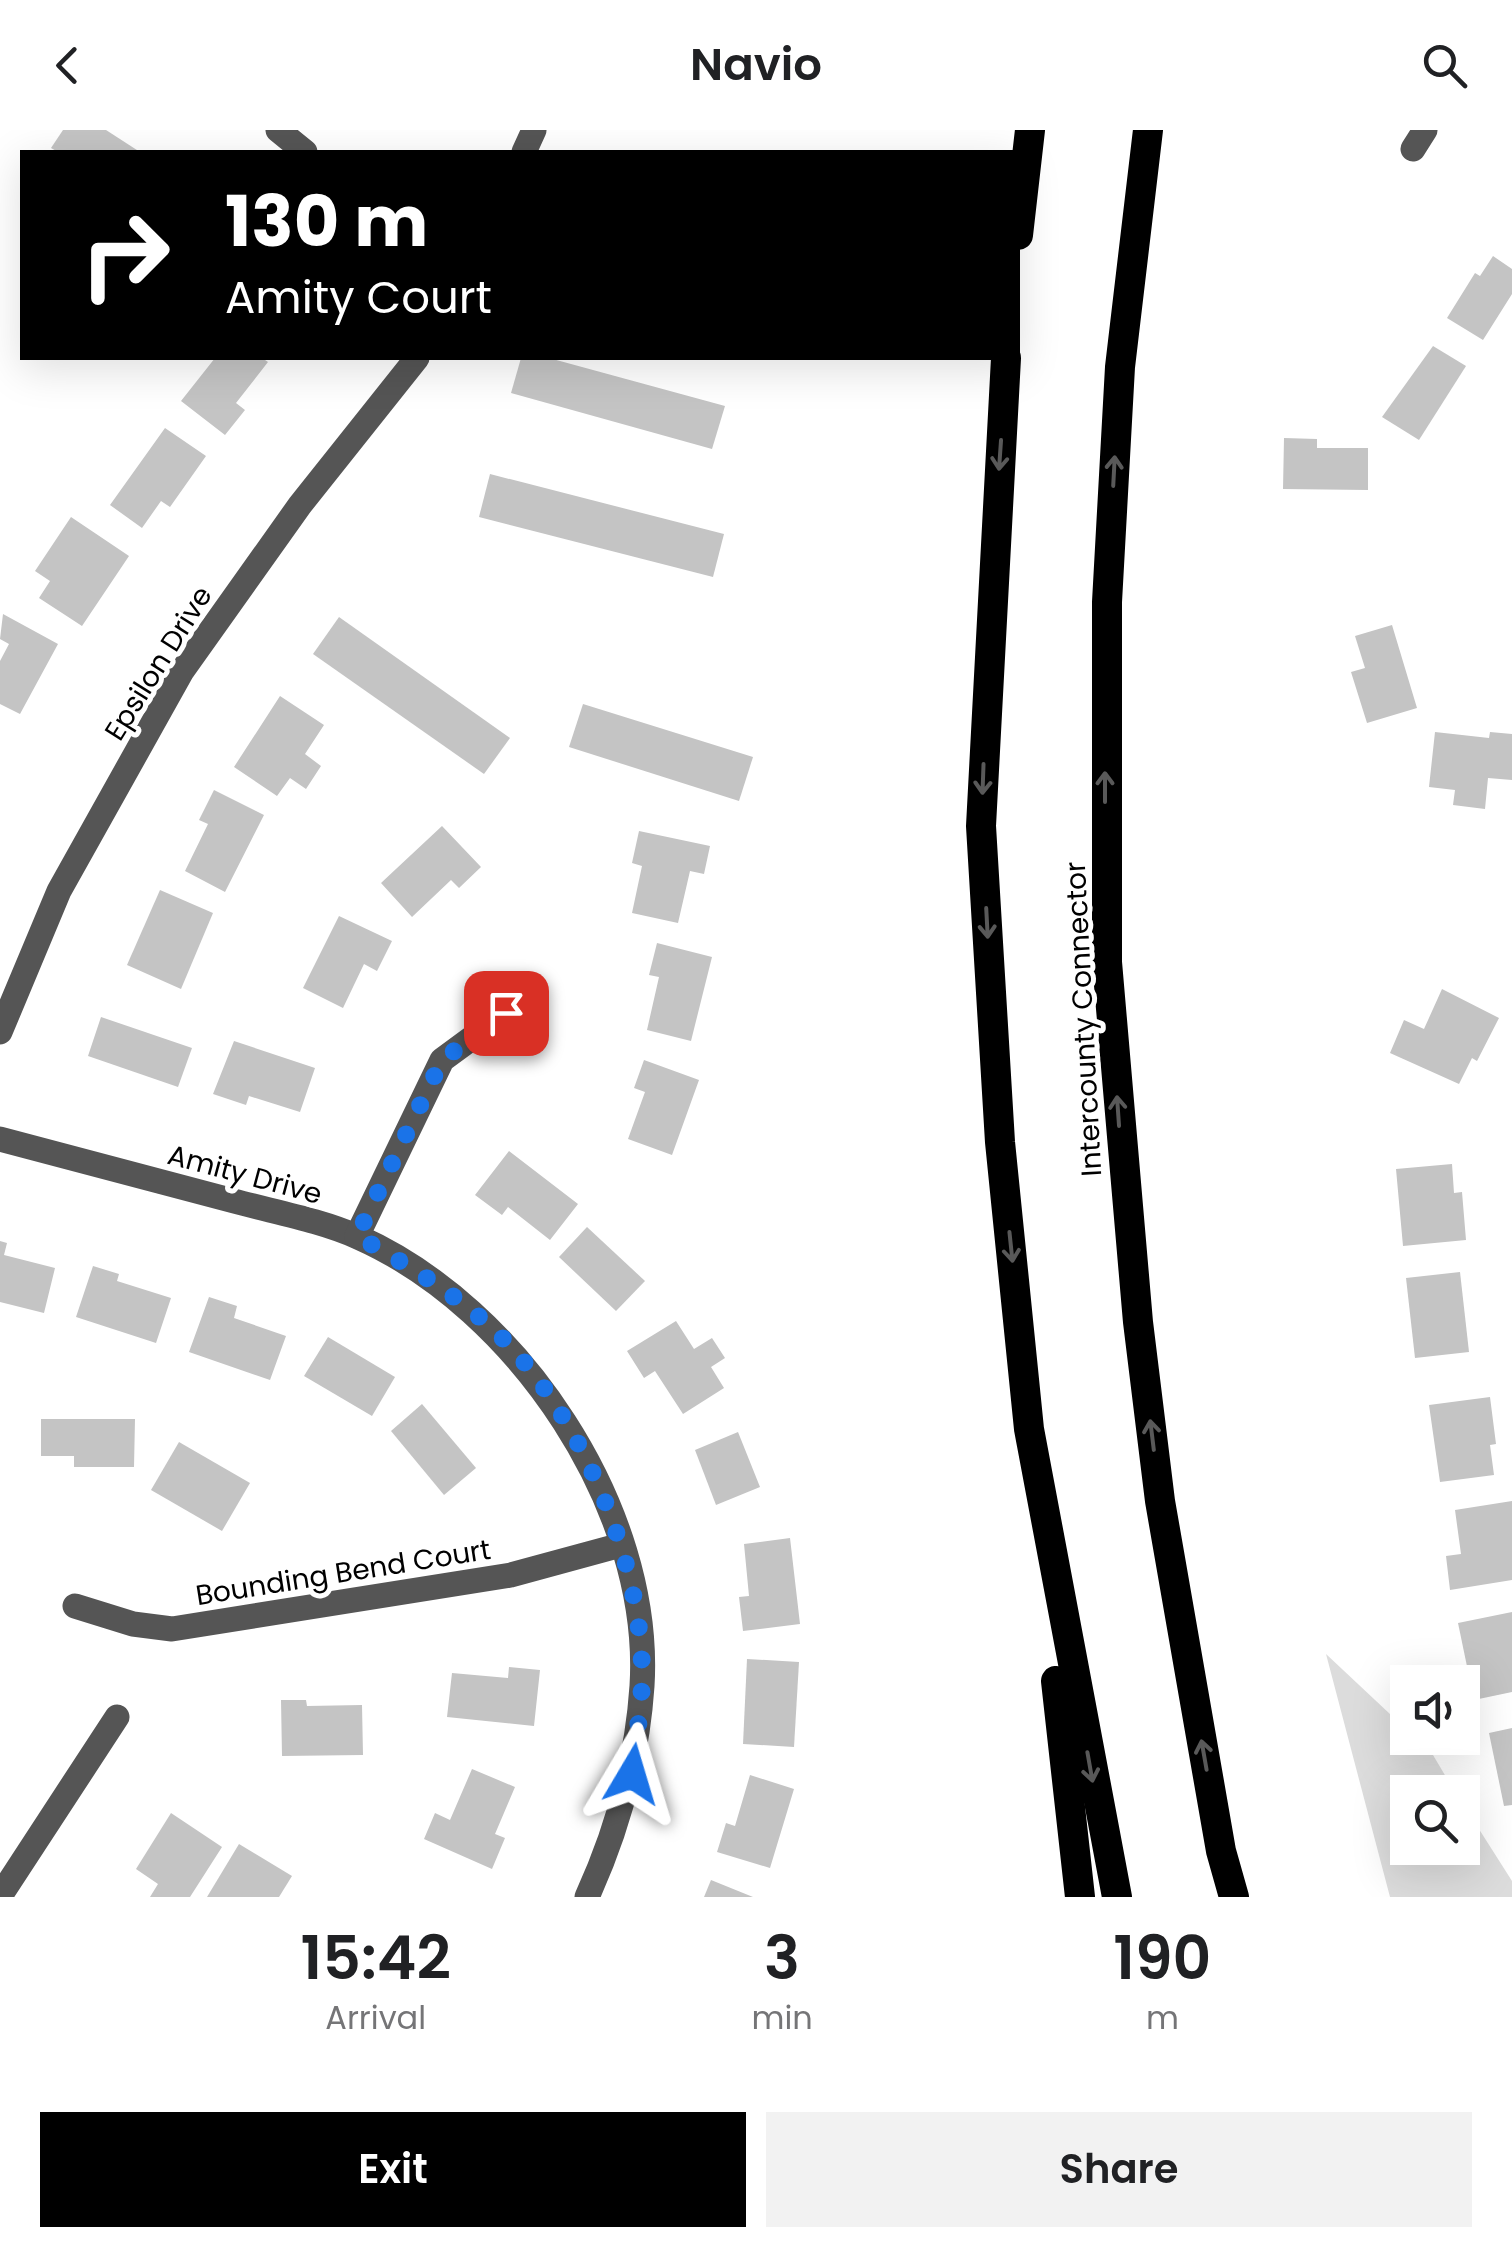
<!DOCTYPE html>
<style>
:root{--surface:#fff;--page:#f2f2f2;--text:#202124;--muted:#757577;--accent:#000}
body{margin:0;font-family:Poppins,sans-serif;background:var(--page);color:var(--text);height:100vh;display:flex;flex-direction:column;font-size:38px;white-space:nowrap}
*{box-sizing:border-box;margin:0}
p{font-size:32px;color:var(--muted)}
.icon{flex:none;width:55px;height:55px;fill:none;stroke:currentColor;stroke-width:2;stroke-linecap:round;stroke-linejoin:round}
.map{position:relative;height:1767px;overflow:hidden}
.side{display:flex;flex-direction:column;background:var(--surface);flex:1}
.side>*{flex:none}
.banner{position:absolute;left:20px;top:20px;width:1000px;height:210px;border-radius:0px;box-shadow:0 10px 40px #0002;background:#000;color:#fff;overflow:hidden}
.controls{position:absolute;left:1390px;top:1535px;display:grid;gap:20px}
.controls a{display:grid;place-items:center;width:90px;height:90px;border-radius:0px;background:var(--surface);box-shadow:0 10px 40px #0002;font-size:50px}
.pin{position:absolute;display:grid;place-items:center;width:85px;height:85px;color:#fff;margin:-42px;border-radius:20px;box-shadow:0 5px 15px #0006}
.me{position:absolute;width:110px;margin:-55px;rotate:7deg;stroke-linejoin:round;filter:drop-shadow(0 0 8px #0008)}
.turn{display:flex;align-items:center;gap:35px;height:210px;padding:0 40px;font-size:45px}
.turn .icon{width:130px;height:130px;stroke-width:2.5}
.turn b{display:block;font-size:70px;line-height:85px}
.eta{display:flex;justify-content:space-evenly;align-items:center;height:170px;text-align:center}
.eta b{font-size:60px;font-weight:600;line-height:70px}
.primary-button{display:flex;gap:20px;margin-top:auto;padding:20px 40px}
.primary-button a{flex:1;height:115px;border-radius:0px;background:var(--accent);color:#fff;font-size:40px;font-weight:600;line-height:115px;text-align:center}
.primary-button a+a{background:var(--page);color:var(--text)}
header{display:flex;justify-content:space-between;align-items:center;height:130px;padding:0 40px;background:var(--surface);font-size:45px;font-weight:600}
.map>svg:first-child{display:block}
</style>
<header><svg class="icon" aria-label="back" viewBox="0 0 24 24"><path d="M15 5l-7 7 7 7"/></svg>Navio<svg class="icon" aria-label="search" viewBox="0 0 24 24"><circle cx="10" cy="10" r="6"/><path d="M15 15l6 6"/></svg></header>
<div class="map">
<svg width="1512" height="1767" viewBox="0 0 1512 1767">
<rect width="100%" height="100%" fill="#fff"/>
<!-- green -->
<path fill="#dcdcdc" d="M1326,1524L1407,1600L1408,1608H1416L1430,1620L1455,1662H1408V1718H1462L1463,1674L1512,1751V1767H1390Z"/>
<!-- building -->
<g fill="#c4c4c4">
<path d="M63,0H106L140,22H58L51,18Z"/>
<path d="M1493,126L1512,139V164L1483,210L1447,188L1475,143L1480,146Z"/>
<path d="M1433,216L1466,236L1419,310L1382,287Z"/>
<path d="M215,228H262L268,232L236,273L245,280L225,305L181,271Z"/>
<path d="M521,228H549L725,276L712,319L511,263Z"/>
<path d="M165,298L206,326L170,377L161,371L142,398L110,375Z"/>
<path d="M1284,308L1317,309V318H1368V360L1283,359Z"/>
<path d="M490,344L724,404L713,447L479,387Z"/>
<path d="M71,387L129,426L82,496L39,468L50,451L35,441Z"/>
<path d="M3,484L58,514L20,584L0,574V531L9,514L0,509Z"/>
<path d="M339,487L510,608L484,644L313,524Z"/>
<path d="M1392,495L1417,578L1367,593L1351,542L1365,538L1355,506Z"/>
<path d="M280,566L324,595L305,624L321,636L306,659L290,648L277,666L234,637Z"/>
<path d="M583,574L753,627L739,671L569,617Z"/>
<path d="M1435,602L1489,608L1490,602L1512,604V650L1488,648L1485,679L1453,675L1455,660L1429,657Z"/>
<path d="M214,660L264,685L225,762L185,741L208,694L199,690Z"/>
<path d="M442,696L481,737L459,758L451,750L412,787L381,753Z"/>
<path d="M639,701L710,716L704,744L690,741L678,793L632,783L642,736L632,733Z"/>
<path d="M160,760L213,783L181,859L127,835Z"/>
<path d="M339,786L392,811L377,841L364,834L343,878L303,858Z"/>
<path d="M657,813L712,827L691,911L647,900L659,847L649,845Z"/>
<path d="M1442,859L1499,888L1477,931L1472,928L1459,954L1390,923L1404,890L1424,899Z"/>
<path d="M101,887L192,918L178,957L88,926Z"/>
<path d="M234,911L315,938L300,982L249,966L246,975L213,964Z"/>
<path d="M644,930L699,950L672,1025L628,1009L645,962L634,958Z"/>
<path d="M509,1021L578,1074L550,1110L508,1077L502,1085L475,1065Z"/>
<path d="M1452,1034L1454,1063L1462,1062L1466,1110L1403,1116L1396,1039Z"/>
<path d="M587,1097L645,1151L616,1181L559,1127Z"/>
<path d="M0,1111L7,1113L4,1125L55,1138L44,1183L0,1172Z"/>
<path d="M93,1136L119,1144L117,1151L171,1168L156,1213L76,1187Z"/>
<path d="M1460,1142L1469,1222L1415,1228L1406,1148Z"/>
<path d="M209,1167L237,1176L234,1188L286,1206L270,1250L189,1222Z"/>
<path d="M676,1191L694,1219L712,1208L725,1228L711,1237L724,1258L683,1284L655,1241L644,1248L627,1221Z"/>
<path d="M328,1207L395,1247L372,1286L304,1246Z"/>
<path d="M1490,1267L1496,1314L1490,1315L1494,1345L1440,1352L1429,1275Z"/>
<path d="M422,1274L476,1338L444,1365L391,1301Z"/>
<path d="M41,1289H135L134,1337H74V1326H41Z"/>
<path d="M738,1302L760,1357L716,1375L695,1320Z"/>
<path d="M179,1312L250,1353L222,1401L151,1360Z"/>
<path d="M1512,1371V1450L1450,1460L1446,1426L1461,1424L1455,1380Z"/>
<path d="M790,1408L800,1494L743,1501L739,1467L749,1466L744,1414Z"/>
<path d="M1512,1482V1562L1474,1570L1458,1493Z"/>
<path d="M747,1529L799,1532L794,1617L743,1614Z"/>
<path d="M509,1537L540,1540L534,1596L447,1587L452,1543L508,1548Z"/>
<path d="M281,1570H306L307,1576L362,1575L363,1625L282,1626Z"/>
<path d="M1512,1598V1675L1504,1676L1489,1603Z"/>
<path d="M472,1639L515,1657L495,1704L505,1708L492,1739L424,1709L435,1683L450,1690Z"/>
<path d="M750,1645L794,1659L770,1738L717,1722L726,1693L735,1696Z"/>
<path d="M171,1683L222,1717L190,1767H150L158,1754L136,1739Z"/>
<path d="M239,1714L292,1746L279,1767H207Z"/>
<path d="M711,1750L753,1767H704Z"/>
</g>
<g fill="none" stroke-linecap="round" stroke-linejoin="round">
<!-- minor -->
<g stroke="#555" stroke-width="25">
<path d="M278,0L305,22"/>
<path d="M1413,19L1425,0"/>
<path d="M524,22L534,0"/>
<path d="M0,902L59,761L182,541L300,375L417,228"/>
<path d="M0,1009C78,1030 156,1051 234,1071C274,1082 320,1090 358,1107C518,1178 653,1379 642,1556C637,1631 618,1699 587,1767"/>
<path d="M357,1106L442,930L506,883"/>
<path d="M75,1476L133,1494L172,1499L511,1445L621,1415"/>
<path d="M0,1766L117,1587"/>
</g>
<!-- highway -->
<g stroke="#000" stroke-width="30">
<path d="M1148,0L1120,237L1107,472V832L1138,1192L1160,1371L1221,1721L1234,1767"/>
<path d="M1018,105L1030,0"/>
<path d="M1006,228L981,696L1000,1012L1029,1299L1117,1767"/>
<path d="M1056,1551L1080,1767"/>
</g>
</g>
<!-- one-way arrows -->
<defs><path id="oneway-shaft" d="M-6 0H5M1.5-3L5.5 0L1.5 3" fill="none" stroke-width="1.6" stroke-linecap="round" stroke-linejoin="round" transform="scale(2.5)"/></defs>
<g stroke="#595959">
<use href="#oneway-shaft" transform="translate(1000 325) rotate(94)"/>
<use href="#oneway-shaft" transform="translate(1114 341) rotate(-87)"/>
<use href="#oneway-shaft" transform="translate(983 649) rotate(92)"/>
<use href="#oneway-shaft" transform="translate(1105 657) rotate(-90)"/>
<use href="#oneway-shaft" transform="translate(987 793) rotate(87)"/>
<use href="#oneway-shaft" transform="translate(1118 981) rotate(-94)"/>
<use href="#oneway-shaft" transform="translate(1011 1117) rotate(84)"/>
<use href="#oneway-shaft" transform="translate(1152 1305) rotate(-97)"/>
<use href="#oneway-shaft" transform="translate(1204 1625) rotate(-100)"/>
<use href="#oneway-shaft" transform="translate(1090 1637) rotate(80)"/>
</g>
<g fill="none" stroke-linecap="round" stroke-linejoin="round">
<!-- route -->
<path stroke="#1a73e8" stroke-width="18" stroke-dasharray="0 32.4" d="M506,883L442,930L357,1106C402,1132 445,1157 484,1191C576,1269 645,1433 642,1553C641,1583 635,1614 632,1644"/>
</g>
<g text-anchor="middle" stroke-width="10" stroke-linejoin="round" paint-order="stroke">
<!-- street labels -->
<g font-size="28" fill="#000" stroke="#fff">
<text transform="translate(158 533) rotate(-58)" y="10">Epsilon Drive</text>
<text transform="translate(1083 889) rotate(-93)" y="10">Intercounty Connector</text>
<text transform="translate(245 1044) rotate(15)" y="10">Amity Drive</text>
<text transform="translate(343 1442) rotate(-9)" y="10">Bounding Bend Court</text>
</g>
</g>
</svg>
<div class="controls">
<a><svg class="icon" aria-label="sound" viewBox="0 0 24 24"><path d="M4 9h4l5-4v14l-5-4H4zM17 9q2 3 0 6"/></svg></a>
<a><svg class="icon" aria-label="search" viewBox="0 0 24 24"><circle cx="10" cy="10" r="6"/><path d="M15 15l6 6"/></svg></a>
</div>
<div class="pin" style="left:506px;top:883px;background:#d93025"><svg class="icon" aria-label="arrive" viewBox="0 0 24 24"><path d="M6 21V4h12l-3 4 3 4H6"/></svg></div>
<svg class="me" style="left:632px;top:1644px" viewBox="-20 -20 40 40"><path d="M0-17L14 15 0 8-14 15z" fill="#1a73e8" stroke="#fff" stroke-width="4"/></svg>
<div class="banner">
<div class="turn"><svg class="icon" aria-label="right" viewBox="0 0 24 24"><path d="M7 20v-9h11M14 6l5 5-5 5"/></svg><div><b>130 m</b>Amity Court</div></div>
</div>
</div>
<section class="side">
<div class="eta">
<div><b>15:42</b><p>Arrival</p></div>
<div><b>3</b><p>min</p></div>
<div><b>190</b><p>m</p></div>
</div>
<div class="primary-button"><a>Exit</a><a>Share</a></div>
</section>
